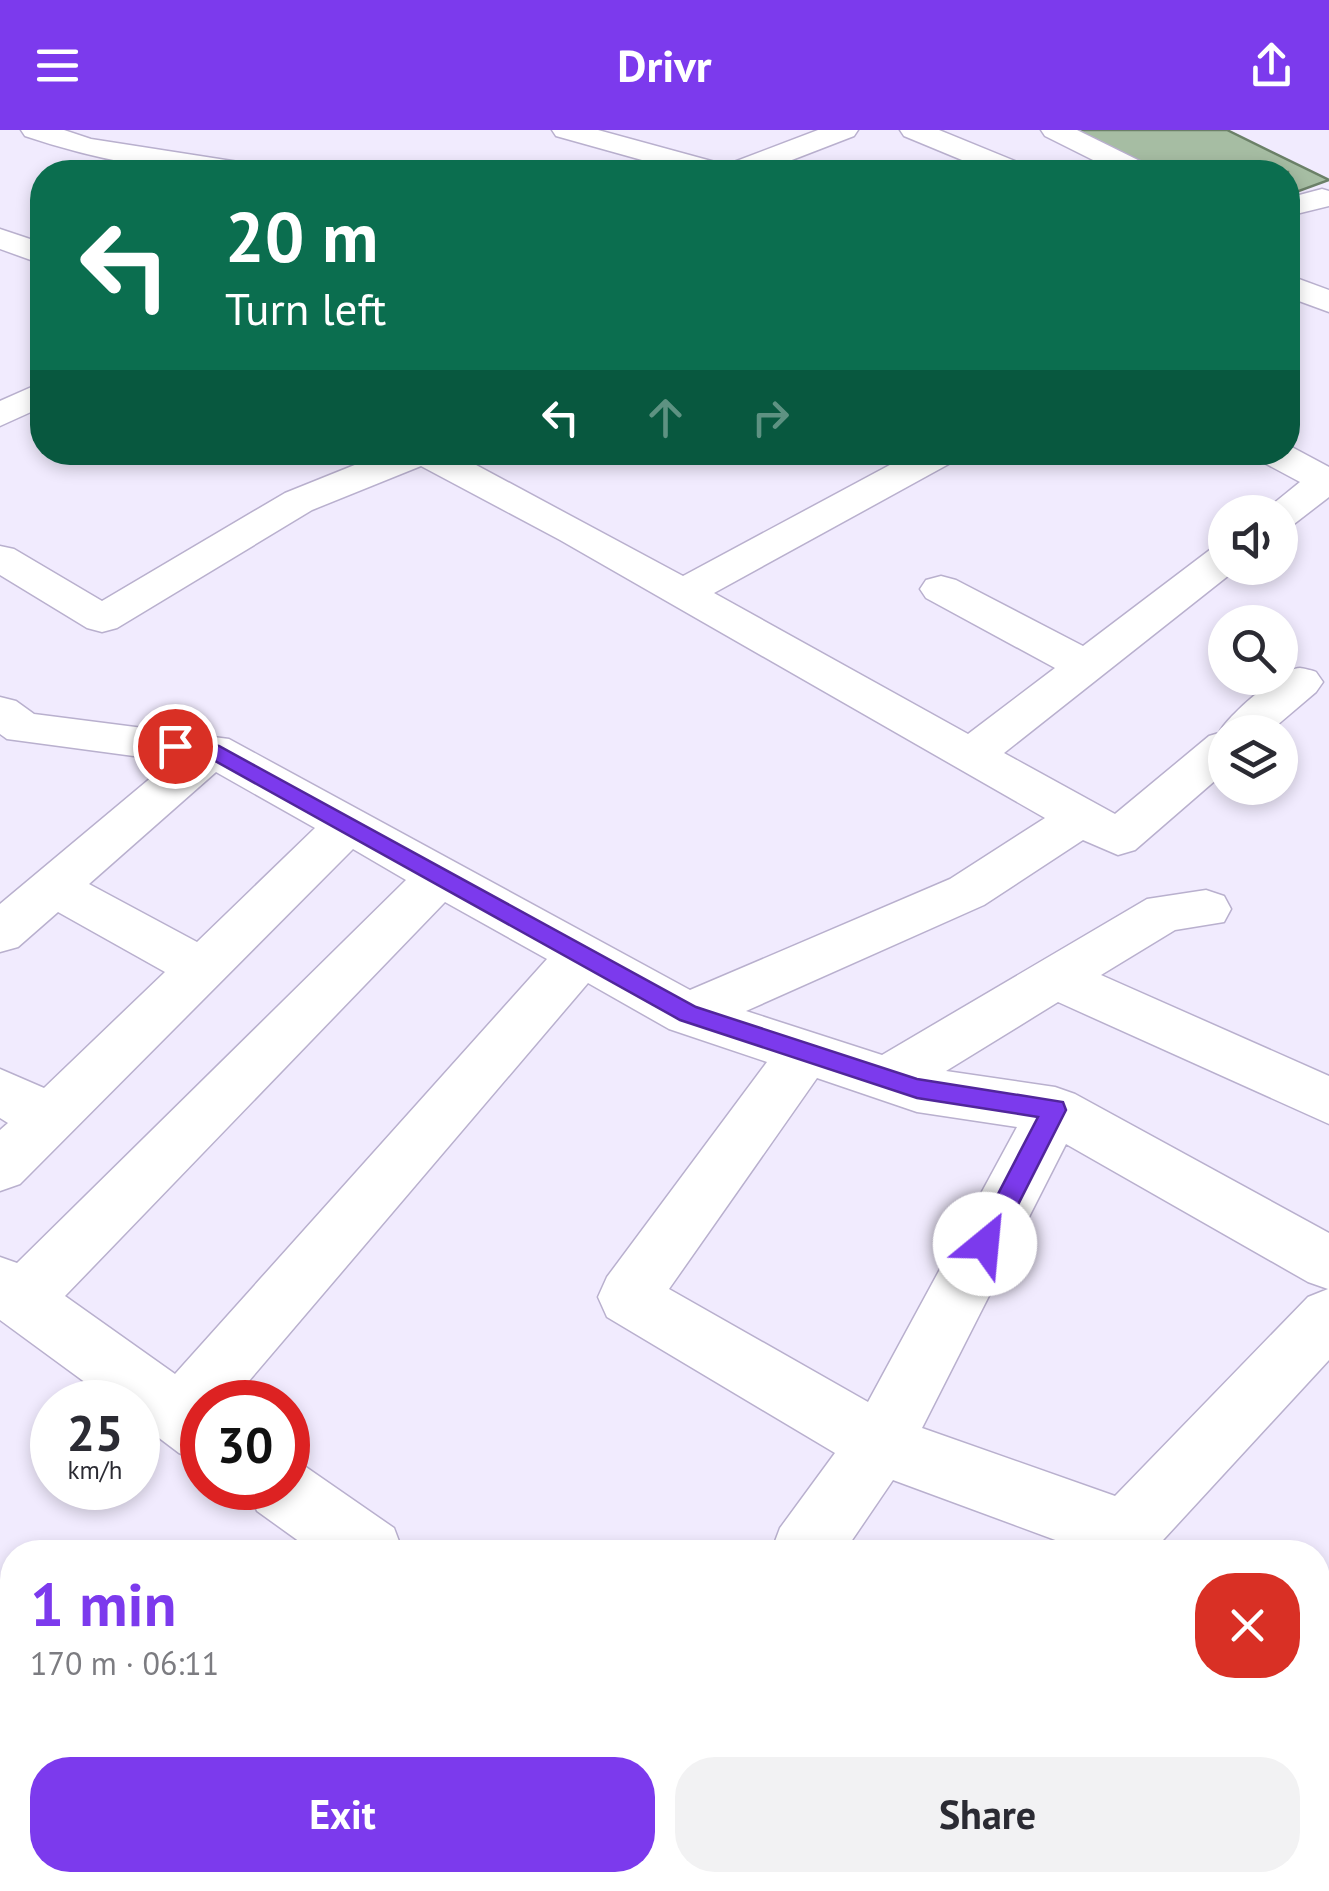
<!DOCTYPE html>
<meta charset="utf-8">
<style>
:root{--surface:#fff;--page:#f2f2f3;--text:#2b2b33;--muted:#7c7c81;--accent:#7c3aed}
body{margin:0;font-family:"PT Sans",sans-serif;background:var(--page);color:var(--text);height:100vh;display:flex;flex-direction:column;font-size:38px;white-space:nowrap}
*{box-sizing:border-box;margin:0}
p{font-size:32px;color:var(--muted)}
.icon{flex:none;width:55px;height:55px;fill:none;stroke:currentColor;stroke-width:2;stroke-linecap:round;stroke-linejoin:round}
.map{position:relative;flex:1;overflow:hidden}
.drawer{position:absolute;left:0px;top:1410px;width:1330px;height:352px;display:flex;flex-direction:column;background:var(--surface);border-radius:40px 40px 0 0;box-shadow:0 5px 15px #0003}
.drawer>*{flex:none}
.top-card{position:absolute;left:30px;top:30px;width:1270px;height:305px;border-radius:40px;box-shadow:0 5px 15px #0003;background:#0b6e4f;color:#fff;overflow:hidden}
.tools{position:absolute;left:1208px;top:365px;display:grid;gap:20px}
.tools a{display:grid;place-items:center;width:90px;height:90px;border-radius:50%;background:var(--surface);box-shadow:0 5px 15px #0003;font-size:50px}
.speed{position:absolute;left:30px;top:1250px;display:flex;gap:20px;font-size:50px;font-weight:700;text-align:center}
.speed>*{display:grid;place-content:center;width:130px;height:130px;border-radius:50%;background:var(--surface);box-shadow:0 5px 15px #0003;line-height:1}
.speed small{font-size:25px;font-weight:400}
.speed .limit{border:15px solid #d22;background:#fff;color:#111}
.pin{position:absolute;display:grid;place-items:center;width:85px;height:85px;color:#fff;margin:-42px;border:5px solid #fff;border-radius:50%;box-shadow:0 2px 10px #0007}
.me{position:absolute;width:110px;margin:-55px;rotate:28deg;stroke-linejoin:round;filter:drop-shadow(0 0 8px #0008)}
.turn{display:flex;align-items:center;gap:35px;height:210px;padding:0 30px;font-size:45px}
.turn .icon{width:130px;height:130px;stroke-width:2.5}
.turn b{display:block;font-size:70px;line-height:85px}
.lanes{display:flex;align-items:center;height:95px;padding:0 30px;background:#0003;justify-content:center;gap:50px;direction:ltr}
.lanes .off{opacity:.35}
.round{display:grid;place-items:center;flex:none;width:105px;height:105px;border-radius:40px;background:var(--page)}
.headline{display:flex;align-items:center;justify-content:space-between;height:170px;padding:0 30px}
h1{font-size:60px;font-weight:800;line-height:75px;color:var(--accent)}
.cta{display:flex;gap:20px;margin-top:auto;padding:20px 30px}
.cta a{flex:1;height:115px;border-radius:40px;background:var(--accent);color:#fff;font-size:40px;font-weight:800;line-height:115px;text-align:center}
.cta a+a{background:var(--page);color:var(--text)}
header{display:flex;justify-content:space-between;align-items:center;height:130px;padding:0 30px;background:var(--accent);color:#fff;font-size:45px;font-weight:800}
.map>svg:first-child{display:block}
</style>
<header><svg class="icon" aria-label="menu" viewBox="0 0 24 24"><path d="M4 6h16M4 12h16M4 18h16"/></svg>Drivr<svg class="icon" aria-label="share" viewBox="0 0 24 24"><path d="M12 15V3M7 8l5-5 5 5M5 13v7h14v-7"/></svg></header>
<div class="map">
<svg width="1329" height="1761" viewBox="0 0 1329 1761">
<rect width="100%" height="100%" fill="#f1ebfe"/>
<!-- building -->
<path fill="#a6bda3" stroke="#6b8068" stroke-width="2.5" d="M1074,0H1227L1329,50L1288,65V42H1153Z"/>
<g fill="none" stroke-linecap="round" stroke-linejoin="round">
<!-- minor casing -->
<g stroke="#b9b0ce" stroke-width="3">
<g id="minor">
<path d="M21,0H64L91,9L245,33L256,36L260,42C181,47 100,31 25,6Z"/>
<path d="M552,0H598L726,35L818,0H858L854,6L761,42H685L556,6Z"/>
<path d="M900,0H939L1027,36L1031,42H991L904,6Z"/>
<path d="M1041,0H1077L1150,36L1154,42H1117L1045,6Z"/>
<path d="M1322,59L1329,61V76L1288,86V68Z"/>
<path d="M0,99L42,113V134L0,119Z"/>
<path d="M1288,145L1329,160V182L1288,167Z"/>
<path d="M36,255L42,257V277L0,296V271Z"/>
<path d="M1288,315L1329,337V367L1294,394L1280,398V382H1263L1300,352L1259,330L1254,322H1288Z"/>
<path d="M387,322H452L683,446L914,322H961L956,330L714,463L968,604L1055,538L926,468L920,459L926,450L941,446L956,450L1083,516L1211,419L1225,416V438H1238L1004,623L1115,684L1209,606L1219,603C1226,587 1282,538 1300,538C1302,538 1315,541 1316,542L1323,552L1316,562L1269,602H1225V642L1135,720L1118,725L1083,710L984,775L746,881L882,925L1147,769L1206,760L1224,766L1231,779L1224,792L1175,800L1101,845L1329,946V994L1058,872L946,941L1055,957L1075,964L1329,1103V1230L1152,1422H1088L893,1350L844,1422H771L780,1398L835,1323L607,1187L598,1167L607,1147L767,932L669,899L588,853L231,1272H202V1332L179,1323L138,1292V1272H112L0,1190V1127L17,1133L406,750L353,719L20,1054L0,1061V1000L8,993L0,988V939L44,958L165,842L58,782L18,817L0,822V774L171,631L7,609L0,604V567L16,571L34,584L229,609L690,860L950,749L1045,688L560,410L421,336L312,380L117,498L102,502L87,498L0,445V416L14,419L102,471L285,363ZM216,642L315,698L197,812L89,754ZM445,772L547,829L175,1244L65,1166ZM817,948L917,982L1017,997L868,1272L669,1159ZM1066,1014L1308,1152L1328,1159L1308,1167L1115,1366L922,1298Z"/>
<path d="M288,1329L303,1335L394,1398L403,1422H314L257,1381L248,1358H288Z"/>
<path d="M785,1750H872L876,1761H790Z"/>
</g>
</g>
<!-- minor -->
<use href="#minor" fill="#fff" fill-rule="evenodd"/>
</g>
<!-- route -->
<path fill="#7c3aed" stroke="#51269a" stroke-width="2.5" d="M175,609L219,616L696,877L917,949L1063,972L1066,980L994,1122L985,1125L976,1122L972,1114L1038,987L917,968L680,890L208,627L168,621L165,616Z"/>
</svg>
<div class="tools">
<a><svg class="icon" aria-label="sound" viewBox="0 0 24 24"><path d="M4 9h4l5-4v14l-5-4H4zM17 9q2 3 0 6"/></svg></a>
<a><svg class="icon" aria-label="search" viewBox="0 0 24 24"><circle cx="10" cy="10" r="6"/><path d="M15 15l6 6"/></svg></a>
<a><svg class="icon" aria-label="layers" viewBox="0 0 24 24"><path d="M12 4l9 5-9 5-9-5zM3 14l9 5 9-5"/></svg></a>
</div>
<div class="speed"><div>25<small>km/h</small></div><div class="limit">30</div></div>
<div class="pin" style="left:175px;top:616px;background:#d93025"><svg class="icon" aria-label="arrive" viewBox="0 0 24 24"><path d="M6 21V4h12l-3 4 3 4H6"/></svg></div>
<svg class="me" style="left:985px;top:1114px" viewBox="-20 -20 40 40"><circle r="19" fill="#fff"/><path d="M0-13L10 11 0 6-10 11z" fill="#7c3aed"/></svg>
<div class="top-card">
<div class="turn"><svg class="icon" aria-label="left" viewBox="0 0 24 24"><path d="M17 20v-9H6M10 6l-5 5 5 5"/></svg><div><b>20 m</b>Turn left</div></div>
<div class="lanes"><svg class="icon" aria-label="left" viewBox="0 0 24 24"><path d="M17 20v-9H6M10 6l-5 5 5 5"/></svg><svg class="icon off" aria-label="ahead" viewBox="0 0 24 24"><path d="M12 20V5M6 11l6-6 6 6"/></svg><svg class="icon off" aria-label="right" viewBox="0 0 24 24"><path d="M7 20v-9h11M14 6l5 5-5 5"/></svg></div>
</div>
<section class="drawer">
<div class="headline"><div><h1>1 min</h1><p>170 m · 06:11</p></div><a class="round" style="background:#d93025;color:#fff"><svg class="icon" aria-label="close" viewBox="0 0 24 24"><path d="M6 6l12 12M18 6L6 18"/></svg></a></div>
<div class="cta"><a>Exit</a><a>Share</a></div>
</section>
</div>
